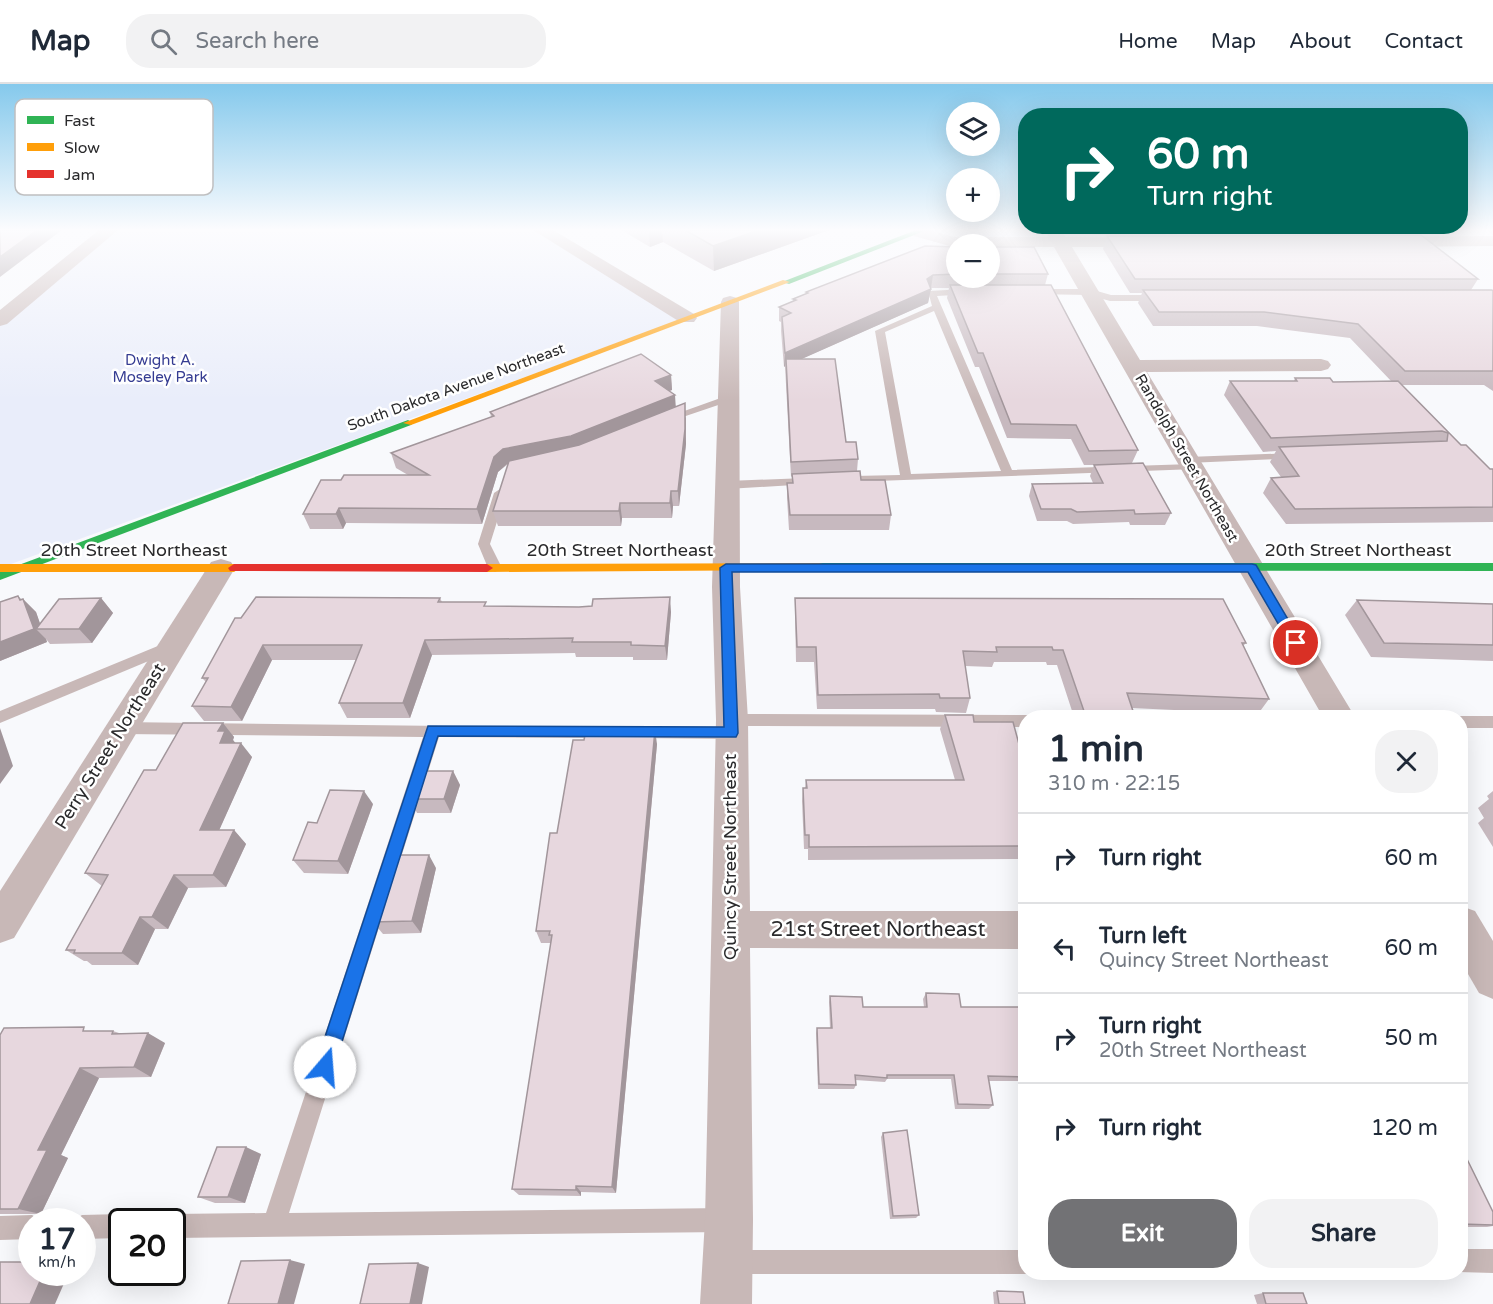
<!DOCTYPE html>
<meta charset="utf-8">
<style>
:root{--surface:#fff;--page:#f2f2f3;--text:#1f2937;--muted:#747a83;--line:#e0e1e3;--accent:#727275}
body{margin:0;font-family:"Varela Round",sans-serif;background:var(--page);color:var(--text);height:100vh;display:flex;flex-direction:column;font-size:22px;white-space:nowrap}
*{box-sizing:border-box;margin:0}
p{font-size:20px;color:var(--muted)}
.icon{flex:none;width:33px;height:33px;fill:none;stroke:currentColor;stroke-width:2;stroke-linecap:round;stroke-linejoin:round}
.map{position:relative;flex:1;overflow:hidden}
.details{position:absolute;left:1018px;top:626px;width:450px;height:570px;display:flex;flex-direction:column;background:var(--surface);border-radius:24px;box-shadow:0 6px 24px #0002}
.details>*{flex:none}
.top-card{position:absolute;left:1018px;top:24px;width:450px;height:126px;border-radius:24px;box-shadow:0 6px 24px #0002;background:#00695c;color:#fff;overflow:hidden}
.tools{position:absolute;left:946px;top:18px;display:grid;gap:12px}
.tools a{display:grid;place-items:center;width:54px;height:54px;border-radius:50%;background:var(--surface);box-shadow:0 6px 24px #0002;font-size:30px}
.speed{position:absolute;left:18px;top:1124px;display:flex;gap:12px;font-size:30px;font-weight:700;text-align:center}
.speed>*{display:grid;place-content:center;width:78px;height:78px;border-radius:50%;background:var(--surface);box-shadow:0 6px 24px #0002;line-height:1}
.speed small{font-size:15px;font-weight:400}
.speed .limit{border:3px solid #111;border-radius:9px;background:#fff;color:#111}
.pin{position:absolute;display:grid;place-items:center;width:51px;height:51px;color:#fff;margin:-26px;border:3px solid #fff;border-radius:50%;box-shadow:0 2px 6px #0007}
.me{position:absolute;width:66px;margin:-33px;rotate:18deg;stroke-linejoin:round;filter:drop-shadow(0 0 4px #0008)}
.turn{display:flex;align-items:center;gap:21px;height:126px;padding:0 30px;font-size:27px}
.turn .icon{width:78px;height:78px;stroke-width:2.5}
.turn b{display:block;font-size:42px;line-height:51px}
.round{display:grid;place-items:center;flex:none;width:63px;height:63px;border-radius:24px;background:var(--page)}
.headline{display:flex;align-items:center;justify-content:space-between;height:102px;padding:0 30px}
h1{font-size:36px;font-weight:800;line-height:45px}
.primary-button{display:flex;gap:12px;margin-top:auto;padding:12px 30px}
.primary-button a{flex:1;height:69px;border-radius:24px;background:var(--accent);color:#fff;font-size:24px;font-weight:800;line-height:69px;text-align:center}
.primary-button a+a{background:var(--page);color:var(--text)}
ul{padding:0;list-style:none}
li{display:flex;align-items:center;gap:18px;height:90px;padding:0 30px;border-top:2px solid var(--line)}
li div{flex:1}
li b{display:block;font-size:22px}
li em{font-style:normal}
header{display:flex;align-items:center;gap:36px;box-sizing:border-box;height:84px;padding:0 30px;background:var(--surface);border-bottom:2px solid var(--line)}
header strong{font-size:28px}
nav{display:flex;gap:33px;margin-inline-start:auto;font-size:21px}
.search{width:420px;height:54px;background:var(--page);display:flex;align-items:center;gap:15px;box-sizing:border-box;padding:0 21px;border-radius:24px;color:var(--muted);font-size:22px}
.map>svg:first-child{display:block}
</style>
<header>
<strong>Map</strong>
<div class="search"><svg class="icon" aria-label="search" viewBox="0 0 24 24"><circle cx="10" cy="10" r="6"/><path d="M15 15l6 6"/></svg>Search here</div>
<nav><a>Home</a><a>Map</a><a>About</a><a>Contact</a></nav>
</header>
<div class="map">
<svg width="1493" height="1220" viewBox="0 0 1493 1220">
<rect width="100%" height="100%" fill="#f8f9fc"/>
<!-- green -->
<g fill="#e9edfa">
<path d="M110,146H542L687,234L0,484V236Z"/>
<path d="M955,146H1039L1041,150L1035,153L969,152L960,151Z"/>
</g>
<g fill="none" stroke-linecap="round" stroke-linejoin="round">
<!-- lane -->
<g fill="#c8b8b7" fill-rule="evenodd">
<path d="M1165,146H1174L1183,158L1182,160H1176Z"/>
<path d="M1320,146H1329L1340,158L1333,160Z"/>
<path d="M967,205L970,206V210L937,212L1012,386L1192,380L1198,383L1196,385L850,398L848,396L854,392L900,391L875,247L932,222L928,207ZM934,227L1001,387L911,390L885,248Z"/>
<path d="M1036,205H1090L1111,211H1158L1162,214L1158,217H1110L1089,211L1033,210V206Z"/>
<path d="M729,311L734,314L733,316L671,337H663L662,335Z"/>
<path d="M1293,369L1299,372L1297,374L1188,379L1182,376L1188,373Z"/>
<path d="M806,394L812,398L810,400L727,405L721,401L727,397Z"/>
<path d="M500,405L506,409L490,460L502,484L495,488L488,484L478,460L494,409Z"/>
<path d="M170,557L177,562L175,566L0,639V627Z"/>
<path d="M732,630L1026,631L1032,633H1026V643L732,642L727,640L724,636L727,632Z"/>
<path d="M1461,632H1493V644H1461V633H1458Z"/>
<path d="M121,638L611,644L613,648L611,652L605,654L439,653L289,1129L726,1124L734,1128L738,1136L734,1144L726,1148L172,1154V1137H163L164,1134L172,1130L266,1129L423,653L121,650L116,648L113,644L116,640Z"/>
<path d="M635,642L731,643L737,645L739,649L737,653L731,655L635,654L629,652L627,648L629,644Z"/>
<path d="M122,1130L130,1134L131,1137H122V1154L82,1155V1137H73L82,1131Z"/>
<path d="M32,1131L41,1137H32V1155L0,1156V1132Z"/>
<path d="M1461,1165H1493V1189L1459,1188H1461Z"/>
<path d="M732,1166H1026V1188H1030L1026,1190H732L724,1186L720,1178L724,1170Z"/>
</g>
<!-- street -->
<g fill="#c8b8b7" fill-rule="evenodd">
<path d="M99,146H118L7,240L0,242V226Z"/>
<path d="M533,146H553L694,230L697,234L694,238H680Z"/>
<path d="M913,146H931L953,153H1049L1045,146H1062L1065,153L1154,154L1157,158L1154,162L1148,163H1072L1140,276L1321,275L1328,277L1331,281L1328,285L1321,287L1147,288L1355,633H1323L1054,163H990V160H957V163H953L914,152Z"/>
<path d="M1493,152V162L1387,163L1381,162L1378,158L1381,154L1387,153Z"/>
<path d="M730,212L737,214L739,218L740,503L748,636L750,827H1026V865L750,864L753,1136L752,1220H700L705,1136L716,636L712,503L721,218L723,214Z"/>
<path d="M221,475L231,478L235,484L14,854L0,859V807L211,478Z"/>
<path d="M1461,822L1475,827L1493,857V915L1479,909L1461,878Z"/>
</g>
<!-- fast -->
<g fill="#30b455" fill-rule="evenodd">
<path d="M916,146H927L789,200L782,198Z"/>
<path d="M408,336L413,339L411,341L0,496V488Z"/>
<path d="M819,479H1493V487L815,486L813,483L815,480Z"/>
</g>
<!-- slow -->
<g fill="#ff9f0a" fill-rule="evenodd">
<path d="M783,196L790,198L411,341L403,339Z"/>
<path d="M819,479L823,480L825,483L823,486L487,488L481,484L487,480Z"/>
<path d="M0,480H234L240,484L234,488H0Z"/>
</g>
<!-- jam -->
<path fill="#e5322d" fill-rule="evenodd" d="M234,480H487L493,484L487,488L230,487L228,484Z"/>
</g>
<!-- wall -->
<g fill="#c7b9bf">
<path d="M621,146H829L714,187L663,158L650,163Z"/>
<path d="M1091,146H1167L1166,151H1093Z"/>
<path d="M1176,146H1323L1321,150H1180Z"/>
<path d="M1332,146H1398L1396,150H1336Z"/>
<path d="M1486,146H1493V151Z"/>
<path d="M1107,152L1478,195L1471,206L1493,207V307L1484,301H1402L1461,361L1490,385H1493V438L1286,440L1263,409L1271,394L1281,393L1270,378L1276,367L1263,368L1224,311L1230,297H1294L1295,294L1333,298H1392L1350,254L1257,242H1153L1138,219L1142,209H1130L1103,165Z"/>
<path d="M957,163V194H990V163L1048,190L1045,201L1138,366L1132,379L1171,429L1165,441H1130L1129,438L1073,440L1067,437H1037L1029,412L1032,400L1093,399L1090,392L1094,381H1084L1071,355L1007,354L979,283H975L947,214L949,204H931L928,219L801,275L846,358L858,375L857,387L861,396L891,431L889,446H789L787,414V399H792V392L791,393L785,282L784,283L781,247V238L779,237V223L793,218V215L806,210V208Z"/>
<path d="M671,291L672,306L669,307L676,323L686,334V360L679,422H673L672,434H622L621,442H498L493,427L508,380L498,388L482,440L346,439L343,445H310L303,430L408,391L396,384L391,369L491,333L490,328Z"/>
<path d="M101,514L113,529L92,559L50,560L46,555L47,558L0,577V518L23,515L36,528L40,540Z"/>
<path d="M440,514L442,518L487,522L671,528L667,576H633V573H576L575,569L432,571L410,634H347L339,619L356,576H272L242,637H204L192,622L206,598L202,594L241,534Z"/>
<path d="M795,514L1246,559L1243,562L1269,615L1258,630L1132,624L1135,633H1074L1057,581H1047L1046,578H994L992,583L965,582L970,614L966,629L936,628L935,625H817L814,578H796L795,529Z"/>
<path d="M1357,516L1493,520V577L1371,573L1345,531Z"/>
<path d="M945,631L974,638L1026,686V775L808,776V765H804L802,717L803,704H805L806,696H955L940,645Z"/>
<path d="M223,639L234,653L233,656L235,659L252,673L219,746H234L246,760L226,803L188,804L168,845H155L138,881H92L87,877H84L66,866L102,802L85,789L156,686Z"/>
<path d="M657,660L616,1109L581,1108V1112L519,1111L512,1105L551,859H541L536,847L557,749Z"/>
<path d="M453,687L460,701L451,729H417L410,715Z"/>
<path d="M1493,707V763L1478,739L1484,734L1478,724L1489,715L1487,712Z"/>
<path d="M373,720L348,790L304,789L293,776L317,739Z"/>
<path d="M436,784L421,849L383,850L373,838Z"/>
<path d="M926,909L961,923H1026V997H989L993,1021L989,1025H955L951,995H887L885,998L855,996L856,1001L854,1005H818L816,949L817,944H830L829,918L830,912L863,923H924L923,915Z"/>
<path d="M90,947H113L119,949L165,959L151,993L99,994L61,1071L68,1074L41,1130H0V951Z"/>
<path d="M883,1049L919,1131L916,1134L890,1135L881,1053Z"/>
<path d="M1461,1068L1493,1128V1142L1487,1143H1461Z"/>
<path d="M261,1070L245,1119H215L198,1113Z"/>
<path d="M1026,1084V1112L1021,1087Z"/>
<path d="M997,1207L1025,1220H994L993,1208Z"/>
<path d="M1263,1209L1307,1220H1257L1254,1211Z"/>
</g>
<!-- shaded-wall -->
<g fill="#a2969b">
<path d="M37,146H62L0,193V173Z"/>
<path d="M649,146H662L663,158L650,163Z"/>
<path d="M759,146H829L714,187L713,162Z"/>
<path d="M933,191L931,204L927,207L931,205L928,219L786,282V275L785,282L784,283L785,269L927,195Z"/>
<path d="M671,291L672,306L656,312L655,297Z"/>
<path d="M675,311L676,326L573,367L507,380L498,388L482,440L477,425L494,373L503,365Z"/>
<path d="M685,319L686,360L679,422L678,407Z"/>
<path d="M671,407L673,422L672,434L670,419Z"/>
<path d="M620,419L622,434L621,442L619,427Z"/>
<path d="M339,424L346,439L343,445L336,430Z"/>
<path d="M18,512L24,518L23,515L36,528L42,545H36L46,555L47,558L0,577V558L20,516Z"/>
<path d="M670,513L671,528L667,576L665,562Z"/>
<path d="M101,514L113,529L92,559L79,545Z"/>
<path d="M425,556L432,571L410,634L403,619Z"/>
<path d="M263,561L272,576L242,637L231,623Z"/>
<path d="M223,639L234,653L233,656L237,661L220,659L218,647Z"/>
<path d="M0,644L13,682L0,700Z"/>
<path d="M655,646L657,660L616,1109L612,1103Z"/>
<path d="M241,659L252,673L213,760L200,746Z"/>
<path d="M453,687L460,701L451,729L444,715Z"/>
<path d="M364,707L373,720L348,790L338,777Z"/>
<path d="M234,746L246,760L226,803L213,791Z"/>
<path d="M429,771L436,784L421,849L412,837Z"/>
<path d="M174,791L188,804L168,845L152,833Z"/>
<path d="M140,833L155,845L138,881L122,869Z"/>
<path d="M148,949L165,959L151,993L134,983Z"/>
<path d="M80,984L99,994L61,1071L68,1074L41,1130L18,1125L38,1066Z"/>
<path d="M246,1063L261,1070L245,1119L228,1113Z"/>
<path d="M576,1102L581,1108V1112L576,1106Z"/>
<path d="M290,1176L305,1180L294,1220H278Z"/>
<path d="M418,1179L429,1183L422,1220H410Z"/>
<path d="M44,1188H69L55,1220H30Z"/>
</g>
<!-- building -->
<g fill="#e7d7de" stroke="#a2969b" stroke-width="1.5">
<path d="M0,146H37L0,173Z"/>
<path d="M685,146H759L713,162Z"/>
<path d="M1421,151L1478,195H1135L1107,152Z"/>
<path d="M925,162L957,163V190L933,191L927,195L931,205L785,269L782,233L791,229L779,223L796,216L793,215L808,209L806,208Z"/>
<path d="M990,163H1034L1048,190H990Z"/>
<path d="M950,201H1051L1138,366L1089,367L1076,341L1011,340L983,269H978Z"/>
<path d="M1143,206H1492L1493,207V287H1405L1358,240L1264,228H1159Z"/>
<path d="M641,270L671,291L655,297L675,311L571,352L503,365L494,373L477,425L339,424L336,430H303L321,396H341L344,391H429L391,369L494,332L490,328Z"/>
<path d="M786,275H835L846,358H856L858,375L791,378Z"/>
<path d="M1295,294H1330L1333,298L1398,297L1461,361H1466L1490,385H1493V423L1295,425L1271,394L1299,392L1279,363L1447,357L1448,349L1442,347L1271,354L1230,297H1297Z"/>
<path d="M685,319V345L678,407H671L670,419H620L619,427H493L509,377L579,361Z"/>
<path d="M1143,379L1171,429L1135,430L1134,426L1077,428L1071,425H1041L1032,400L1103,399L1094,381Z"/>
<path d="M860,387L861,396H885L891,431H790L787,399H793L792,390Z"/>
<path d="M18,512L20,516L23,515L34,545L0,558V518Z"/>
<path d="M256,513L440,514L438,518H486L484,522L579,523L592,522L593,515L670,513L665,562L631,561V558H572L573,554L425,556L403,619H339L362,561H263L231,623L192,622L208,594H202L235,534H241Z"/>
<path d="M101,514L79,545H36L59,515Z"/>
<path d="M795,514L1223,515L1246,559H1242L1269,615L1127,609L1135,633H1086L1063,566H1053L1052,563H996L997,568L963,567L970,614H940L939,610L818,611L816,563H797Z"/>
<path d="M1357,516L1493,520V561L1384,559Z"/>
<path d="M945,631H973L974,638H1013L1026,686V762L809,763V751H805L803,704H807L806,696H964Z"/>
<path d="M183,639H223L218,647H225L220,659H241L200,746H234L213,791H174L152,833H140L122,869H74L75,866H66L108,791L85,789L144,686H156Z"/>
<path d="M586,646H655L612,1103L576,1102V1106L512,1105L552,851H549L550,847H536L550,749H557L573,656H584Z"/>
<path d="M419,687H453L444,715H410Z"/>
<path d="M330,706L364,707L338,777L293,776L308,738L317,739Z"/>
<path d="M396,771H429L412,837L373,838Z"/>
<path d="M926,909L959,910L961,923H1026V993L988,992L993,1021L958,1020L954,991H887V994L855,991L856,1001L819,1000L817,944H832L830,912L862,913L863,923H927Z"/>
<path d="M84,943L83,947H113L112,950L148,949L134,983L80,984L38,1066H47L18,1125H0V951L4,944Z"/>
<path d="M907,1046L919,1131L893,1132L883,1049Z"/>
<path d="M217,1063H246L228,1113H198Z"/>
<path d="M1461,1068L1464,1069L1493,1128V1141L1461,1140Z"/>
<path d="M290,1176L278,1220H228L241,1177Z"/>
<path d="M0,1178H32V1188H44L30,1220H0Z"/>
<path d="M418,1179L410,1220H360L369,1180Z"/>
<path d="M997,1207L1023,1208L1025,1220H999Z"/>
<path d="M1263,1209H1303L1307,1220H1266Z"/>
</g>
<!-- sky -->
<linearGradient id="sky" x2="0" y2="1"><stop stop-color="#85c9ec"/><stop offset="0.46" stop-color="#fcfcfe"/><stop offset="1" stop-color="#fcfcfe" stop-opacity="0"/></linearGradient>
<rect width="1493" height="317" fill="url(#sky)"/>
<!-- route -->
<path fill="#1a73e8" stroke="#114b97" stroke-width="1.5" d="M726,480H1252L1256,481L1302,559L1296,564L1291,562L1248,488H732L738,649L736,653L438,652L334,983L331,990L325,993L318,990L315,983L428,642L724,643L720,484Z"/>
<g text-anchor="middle" stroke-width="5" stroke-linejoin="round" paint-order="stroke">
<!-- far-park labels -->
<g font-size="15" fill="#353c92" stroke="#fff">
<text x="160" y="281">Dwight A.<tspan x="160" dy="17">Moseley Park</tspan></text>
</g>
<!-- far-street labels -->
<g font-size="15" fill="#2a2a2c" stroke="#fff">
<text transform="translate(456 303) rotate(-20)" y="5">South Dakota Avenue Northeast</text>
<text transform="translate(1187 374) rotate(60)" y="5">Randolph Street Northeast</text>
</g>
<!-- street labels -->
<g font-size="18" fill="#2a2a2c" stroke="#fff">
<text x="134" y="472">20th Street Northeast</text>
<text x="620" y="472">20th Street Northeast</text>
<text x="1358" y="472">20th Street Northeast</text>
<text transform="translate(110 662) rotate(-58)" y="6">Perry Street Northeast</text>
<text transform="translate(730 773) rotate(-90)" y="6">Quincy Street Northeast</text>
</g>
<!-- near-street labels -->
<g font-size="21" fill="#2a2a2c" stroke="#fff">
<text x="878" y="852">21st Street Northeast</text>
</g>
</g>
<!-- legend -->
<rect x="15" y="15" width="198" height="96" rx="9" fill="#fff" stroke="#bfbfc0" stroke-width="1.5"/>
<rect x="27" y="32" width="27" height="8" fill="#30b455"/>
<rect x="27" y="59" width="27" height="8" fill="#ff9f0a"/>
<rect x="27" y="86" width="27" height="8" fill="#e5322d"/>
<g font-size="16" fill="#2a2a2c">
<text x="64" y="42">Fast</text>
<text x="64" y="69">Slow</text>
<text x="64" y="96">Jam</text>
</g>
</svg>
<div class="tools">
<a><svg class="icon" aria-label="layers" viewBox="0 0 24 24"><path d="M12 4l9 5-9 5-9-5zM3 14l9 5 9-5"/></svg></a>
<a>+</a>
<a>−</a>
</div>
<div class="speed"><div>17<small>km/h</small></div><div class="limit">20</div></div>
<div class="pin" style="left:1296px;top:559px;background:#d93025"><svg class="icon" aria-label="arrive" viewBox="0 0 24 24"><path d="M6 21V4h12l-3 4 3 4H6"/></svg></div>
<svg class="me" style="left:325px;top:983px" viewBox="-20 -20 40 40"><circle r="19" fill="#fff"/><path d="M0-13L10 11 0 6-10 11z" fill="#1a73e8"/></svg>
<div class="top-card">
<div class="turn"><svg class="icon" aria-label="right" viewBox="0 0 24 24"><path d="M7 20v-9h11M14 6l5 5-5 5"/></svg><div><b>60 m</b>Turn right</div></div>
</div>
<section class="details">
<div class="headline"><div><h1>1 min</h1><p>310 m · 22:15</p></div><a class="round"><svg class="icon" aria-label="close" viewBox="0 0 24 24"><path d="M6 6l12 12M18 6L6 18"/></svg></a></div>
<ul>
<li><svg class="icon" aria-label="right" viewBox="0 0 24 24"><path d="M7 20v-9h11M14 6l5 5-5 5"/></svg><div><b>Turn right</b></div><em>60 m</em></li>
<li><svg class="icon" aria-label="left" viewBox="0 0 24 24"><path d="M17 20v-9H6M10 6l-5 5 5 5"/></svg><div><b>Turn left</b><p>Quincy Street Northeast</p></div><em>60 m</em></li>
<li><svg class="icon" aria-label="right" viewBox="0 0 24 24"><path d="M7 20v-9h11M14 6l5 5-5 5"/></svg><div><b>Turn right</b><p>20th Street Northeast</p></div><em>50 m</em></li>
<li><svg class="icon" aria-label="right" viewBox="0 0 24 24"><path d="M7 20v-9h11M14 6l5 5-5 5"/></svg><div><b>Turn right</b></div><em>120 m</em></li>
</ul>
<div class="primary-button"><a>Exit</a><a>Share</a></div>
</section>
</div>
